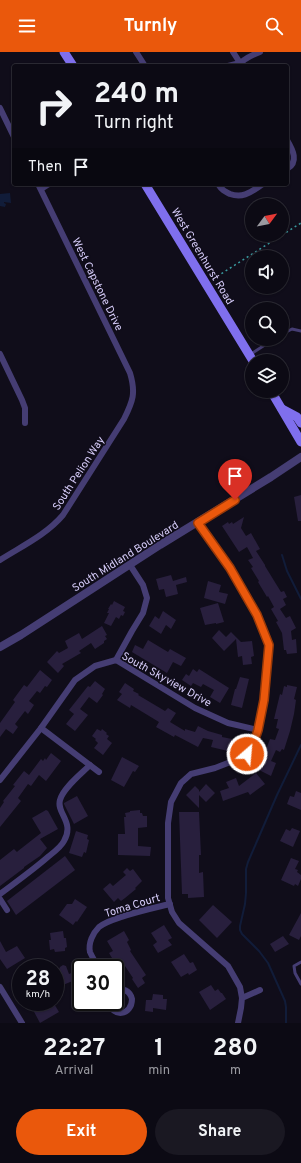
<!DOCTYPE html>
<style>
:root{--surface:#0c0a14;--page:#1a1822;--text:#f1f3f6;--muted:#9a9aa0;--line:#2c2b34;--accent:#ea580c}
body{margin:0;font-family:Overpass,sans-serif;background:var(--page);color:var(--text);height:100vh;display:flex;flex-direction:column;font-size:15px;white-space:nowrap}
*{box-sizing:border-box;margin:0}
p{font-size:13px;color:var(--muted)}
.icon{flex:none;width:22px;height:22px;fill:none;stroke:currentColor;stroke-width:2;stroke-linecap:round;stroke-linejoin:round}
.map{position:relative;height:971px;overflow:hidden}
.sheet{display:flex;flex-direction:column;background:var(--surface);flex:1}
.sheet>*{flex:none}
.hud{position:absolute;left:12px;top:12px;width:277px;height:122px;border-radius:4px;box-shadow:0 1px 3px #0004,0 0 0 1px var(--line);background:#0c0a14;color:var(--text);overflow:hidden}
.needle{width:26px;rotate:58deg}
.buttons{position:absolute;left:245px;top:146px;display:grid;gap:8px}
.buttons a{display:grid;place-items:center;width:44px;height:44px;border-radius:50%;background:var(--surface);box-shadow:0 1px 3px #0004,0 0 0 1px var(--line);font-size:20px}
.speed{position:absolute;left:12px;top:907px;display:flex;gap:8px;font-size:20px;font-weight:700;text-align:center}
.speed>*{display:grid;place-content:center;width:52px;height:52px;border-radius:50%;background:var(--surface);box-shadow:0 1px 3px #0004,0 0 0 1px var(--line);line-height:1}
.speed small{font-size:10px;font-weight:400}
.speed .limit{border:2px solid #111;border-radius:6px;background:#fff;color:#111}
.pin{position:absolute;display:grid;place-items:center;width:34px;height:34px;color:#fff;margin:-41px -17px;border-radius:50% 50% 50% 0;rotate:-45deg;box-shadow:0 0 4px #0007}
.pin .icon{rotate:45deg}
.me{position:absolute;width:44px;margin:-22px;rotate:27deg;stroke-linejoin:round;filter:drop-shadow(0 0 3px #0008)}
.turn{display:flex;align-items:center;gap:14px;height:84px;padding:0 16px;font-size:18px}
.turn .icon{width:52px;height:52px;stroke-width:2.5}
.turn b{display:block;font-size:28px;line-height:34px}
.then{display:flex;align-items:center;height:38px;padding:0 16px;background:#0003;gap:8px;font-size:15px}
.eta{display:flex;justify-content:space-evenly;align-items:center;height:68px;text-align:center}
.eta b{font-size:24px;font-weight:700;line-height:28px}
.cta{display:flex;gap:8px;margin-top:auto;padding:8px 16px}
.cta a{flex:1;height:46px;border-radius:24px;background:var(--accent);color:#fff;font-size:16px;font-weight:700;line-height:46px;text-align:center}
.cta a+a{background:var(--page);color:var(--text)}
header{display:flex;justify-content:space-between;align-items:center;height:52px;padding:0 16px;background:var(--accent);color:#fff;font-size:18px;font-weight:700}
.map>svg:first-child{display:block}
</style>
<header><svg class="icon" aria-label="menu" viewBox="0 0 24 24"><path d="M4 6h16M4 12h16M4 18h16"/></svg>Turnly<svg class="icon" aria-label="search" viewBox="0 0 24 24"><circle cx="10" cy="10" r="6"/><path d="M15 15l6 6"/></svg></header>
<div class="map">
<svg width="301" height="971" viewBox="0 0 301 971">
<rect width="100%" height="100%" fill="#100d1a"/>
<!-- water -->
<path fill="#111c39" d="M10,141L11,151L4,150V151L6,152L5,155L0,154V142Z"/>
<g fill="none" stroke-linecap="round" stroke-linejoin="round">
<!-- stream -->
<g stroke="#111c39" stroke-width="2">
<path d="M282,503L287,519L301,547"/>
<path d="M286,971V955L285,949L268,911L259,899L242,882L240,878V874L245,852L246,841V817L248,810L277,743L301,693"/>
</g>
</g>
<!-- building -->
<g fill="#281f3d">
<path d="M301,443V469H298L294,445Z"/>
<path d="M244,465L241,476L246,484L251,481L260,497L256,499L265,513V514L281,540L284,539L287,545L283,547L286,553L280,557L286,566L290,564L296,576L291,579L292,588L296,587L297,601L287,602L286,598H284L282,581L276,570L278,569L271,557L274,555L268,544L267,545L258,530L259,529L251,516L253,515L248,508L253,506L247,495L239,500L222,474L228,470L229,472L232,470L233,472Z"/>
<path d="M171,523L173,529L186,525L187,530L176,533L178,542L166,545L164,537L159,538L156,527Z"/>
<path d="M208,529L221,533L219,540L228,542L225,552L204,546Z"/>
<path d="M114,549L125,555L123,559L125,560L123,564L121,563L119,567L116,565L111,574L104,571L109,561H107L109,557H108L111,552L112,553Z"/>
<path d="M218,551L224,570L216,572V571L205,573L200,556Z"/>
<path d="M163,559L176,568L171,577L166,573L161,582L149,574L155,564L159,567Z"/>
<path d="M102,574L107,583L105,584L107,587L104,589V591L95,597L91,591L79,599L81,601L62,612L64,614L58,621L47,610L57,599L59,601L68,596L65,589L79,581L82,587Z"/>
<path d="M219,578L226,585L231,580L241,590L252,589L254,604L251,605L252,612L243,613L242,604L238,605L236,587L224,599L212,586Z"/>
<path d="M148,588L168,600L170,597L186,606L181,614L173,610L167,621L132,600L135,593L143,597Z"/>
<path d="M193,617L197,620L199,617L229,636L220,651L210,645L214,638L203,632L201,635L193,631L191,634L182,628L186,622L189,624Z"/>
<path d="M40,618L52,628L47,635L45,634L40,641L37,639L29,649L34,653L28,662L25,659L15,672L18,675L13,682L6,677L0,685V671L15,650L13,648L24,633L27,635Z"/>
<path d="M240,625L249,627L242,656L231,653L235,637H236Z"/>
<path d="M95,629L105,637L102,642L103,643L97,651L89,645L80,657L88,663L75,679L66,672L74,662L69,658L88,634L90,635Z"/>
<path d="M125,631L134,637L133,639L139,642L138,643L165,659L168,656L176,661L170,670L185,679V677L195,680L198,674L208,679L222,683V685L232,687L228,699L211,695L213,688L203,686L198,695L175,683L174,685L156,675L159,670L131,653L130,656L117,648L122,642L119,640Z"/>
<path d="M287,633L297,635L294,647L296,648L294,662L290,679L284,698L282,697L280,700L276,698L271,709L276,711L271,724L259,718L264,714L260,713L270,687L275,688L279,677L276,676L278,667H274L280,642L282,643L284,634L287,635Z"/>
<path d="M97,677L101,679L102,677L107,681L106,682L109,684L107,687L112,691L103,703L94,696L98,691L95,688L96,687L92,684Z"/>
<path d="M51,701L61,709L46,729L39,723L31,734L28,732L18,746L21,749L0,775V756L4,750L3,749L15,734L13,733L24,719L29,723L41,707L43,709L45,706L46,708Z"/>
<path d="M122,705L139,714L135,720L133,719L124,735L111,728Z"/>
<path d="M256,721L265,732L250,743L248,740L223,749L220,739L229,736L226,730L236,726L239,734Z"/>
<path d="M206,732L215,741L206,750L199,743V756L186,743L195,734L199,738V740Z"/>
<path d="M296,739L301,741V758L287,752L290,744L294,745Z"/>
<path d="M77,744L88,764L74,772L64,752V751Z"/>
<path d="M46,758L48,759L58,777L40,787L47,796L40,804L24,815V816L0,834V808L14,797L17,800L18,799L41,781L32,766Z"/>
<path d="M140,758V761H142L143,764H147V775L138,776V794L151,795L150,804L118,803V782H125L124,765H126L125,761L130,760V759Z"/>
<path d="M179,760H199L201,803H199V821L203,820L204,845L188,846V842H182Z"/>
<path d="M292,776L300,779L293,795L280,789L286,777L290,779Z"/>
<path d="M76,779L88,783L87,787L89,788L86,801L84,800L82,805L69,801Z"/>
<path d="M65,804L75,818L16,863L7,849Z"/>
<path d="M291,806L299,809L295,817L298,818L297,820L301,823V827L298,834L295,832L294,834L281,828Z"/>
<path d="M127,816L130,819L133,817L142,829L135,836L136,837L125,846L121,849L118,846L114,850L103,837L110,831L113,834L126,823L123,820Z"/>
<path d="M75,847L87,855L77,870L76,869L73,873L59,863L67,852H72Z"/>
<path d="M213,853L232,870L217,886L199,868Z"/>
<path d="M301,861V884L299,888L289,883Z"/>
<path d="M164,873L172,886L168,888L172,893L158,901L153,893L157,890L151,881Z"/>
<path d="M63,879L64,886H66L67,895L65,896V899L55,900L54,897L50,898L49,888H51L50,881Z"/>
<path d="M124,879L129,888L127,890L131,898L130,899L146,923L142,926L145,931L138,936L132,927L133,926L121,908L115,911L109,901L113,899L107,889Z"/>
<path d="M283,884L289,892L275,900L270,892Z"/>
<path d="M0,889L6,900L17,894L25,906L7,917L0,907Z"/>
<path d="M184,902L190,911L193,910L197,918L189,923L188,921L181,925L171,910Z"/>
<path d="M63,913L66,914L69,922L81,917V938L75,928L63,933L62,929L59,930L55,919L58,920L60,915Z"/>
<path d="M211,933L215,939L218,937L221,941H222L226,947L210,958L199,940Z"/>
<path d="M153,942L163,943V947H167L166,958L153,956V960L145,959L146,948H152Z"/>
<path d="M46,950H53L59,960L40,971L32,956L38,952L39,954Z"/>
<path d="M83,950H104L89,959Z"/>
</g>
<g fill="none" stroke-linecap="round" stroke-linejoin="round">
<!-- path -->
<g stroke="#3a9a9f" stroke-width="1.5" stroke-dasharray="2 3" stroke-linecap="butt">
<path d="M282,183L301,171"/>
<path d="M213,227L282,183"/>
</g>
<!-- service -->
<g stroke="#453d73" stroke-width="3">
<path d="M282,282L292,277L301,279"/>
<path d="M251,302L274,287"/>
<path d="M301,910L294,914L295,921L301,932"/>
</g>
<!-- minor -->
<g stroke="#453d73" stroke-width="6">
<path d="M136,0L145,14"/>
<path d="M233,0L242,14"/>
<path d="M228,14L240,11"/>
<path d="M238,14C243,7 252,3 260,0"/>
<path d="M0,56L14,85"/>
<path d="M287,88C293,98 299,110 287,117"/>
<path d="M218,132C222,138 224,139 230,142C244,147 252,139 263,132"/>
<path d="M41,137L49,132"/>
<path d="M0,302L22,348L25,356V371"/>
<path d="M198,471L231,516L257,563L269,593L264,648L258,678L254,690L247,702L233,709L215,716L191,722L181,731L171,750L168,771V846L172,860L179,871L228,914L240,935L242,946"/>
<path d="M0,508C22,494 46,483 63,463L124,367C133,349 136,341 130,321L38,132"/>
<path d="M116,608L132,579L143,561L147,546L143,533L130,513"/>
<path d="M41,676L99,720"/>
<path d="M0,728L41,676L75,628L95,614L116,608L195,656L228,671L258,678"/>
<path d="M0,842C16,830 33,818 49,804C54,800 61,795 64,789C75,770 56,761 60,748C63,736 81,722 90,713"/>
<path d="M0,847L7,858"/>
<path d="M99,916C96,911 92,905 90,900C88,891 93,881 99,875C111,865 154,856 170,852"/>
<path d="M0,935L22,971"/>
<path d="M109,950C112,966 132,964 132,947C130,939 123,935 115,939"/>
<path d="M238,971L241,956L242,946L260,938"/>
</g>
<!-- tertiary -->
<path stroke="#453d73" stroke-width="8" d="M0,595L21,583L160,493L271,425L301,405"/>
<!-- secondary -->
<g stroke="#7f6fed" stroke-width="9">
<path d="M64,0L73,14"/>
<path d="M145,132L253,309"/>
<path d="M271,339L301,390"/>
<path d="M282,357L297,365L301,371"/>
</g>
</g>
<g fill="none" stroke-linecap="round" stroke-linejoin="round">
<!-- route casing -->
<g stroke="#983908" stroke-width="10">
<path id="route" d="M235,448L198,471L230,516L257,563L269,593L264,648L258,678L254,690L247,702"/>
</g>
<!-- route -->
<use href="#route" stroke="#ea580c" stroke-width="7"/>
</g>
<g text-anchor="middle" stroke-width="3" stroke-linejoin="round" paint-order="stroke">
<!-- street labels -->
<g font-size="11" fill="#d6ccf9" stroke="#100d1a">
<text transform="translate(203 204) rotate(59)" y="4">West Greenhurst Road</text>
<text transform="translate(98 232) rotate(64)" y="4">West Capstone Drive</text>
<text transform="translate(78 421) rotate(-57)" y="4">South Pelion Way</text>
<text transform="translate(125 504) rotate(-32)" y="4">South Midland Boulevard</text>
<text transform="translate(167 627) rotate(29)" y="4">South Skyview Drive</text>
<text transform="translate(132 853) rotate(-17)" y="4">Toma Court</text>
</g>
</g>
</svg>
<div class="buttons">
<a><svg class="needle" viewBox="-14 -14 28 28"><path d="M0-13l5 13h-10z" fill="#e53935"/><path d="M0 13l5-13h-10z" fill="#9a9aa0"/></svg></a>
<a><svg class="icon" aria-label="sound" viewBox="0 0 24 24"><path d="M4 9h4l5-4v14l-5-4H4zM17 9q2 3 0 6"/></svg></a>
<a><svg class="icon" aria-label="search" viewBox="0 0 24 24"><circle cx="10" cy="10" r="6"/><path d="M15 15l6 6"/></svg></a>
<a><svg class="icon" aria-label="layers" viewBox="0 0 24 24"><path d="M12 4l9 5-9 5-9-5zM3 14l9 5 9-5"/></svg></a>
</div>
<div class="speed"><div>28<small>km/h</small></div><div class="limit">30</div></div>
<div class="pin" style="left:235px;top:448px;background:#d93025"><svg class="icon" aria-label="arrive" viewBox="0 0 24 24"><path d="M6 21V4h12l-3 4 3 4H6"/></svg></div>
<svg class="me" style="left:247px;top:702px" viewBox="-20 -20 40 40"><circle r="17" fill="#ea580c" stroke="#fff" stroke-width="3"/><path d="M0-11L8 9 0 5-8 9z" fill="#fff"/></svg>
<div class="hud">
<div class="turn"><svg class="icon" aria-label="right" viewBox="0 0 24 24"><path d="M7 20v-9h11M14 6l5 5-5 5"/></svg><div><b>240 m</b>Turn right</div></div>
<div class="then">Then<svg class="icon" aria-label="arrive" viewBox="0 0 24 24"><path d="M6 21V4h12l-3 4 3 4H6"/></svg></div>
</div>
</div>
<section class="sheet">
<div class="eta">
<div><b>22:27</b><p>Arrival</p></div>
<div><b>1</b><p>min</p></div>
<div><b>280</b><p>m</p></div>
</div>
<div class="cta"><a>Exit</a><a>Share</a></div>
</section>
